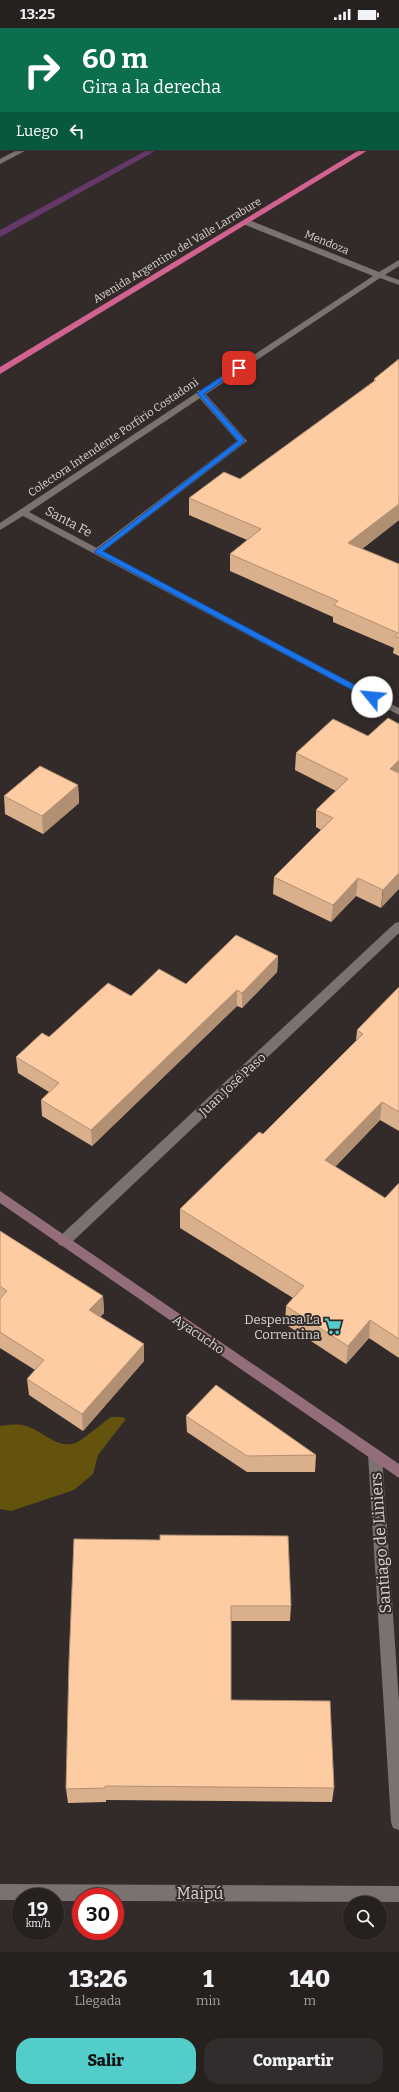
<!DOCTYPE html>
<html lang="es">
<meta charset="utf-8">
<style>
:root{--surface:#26201f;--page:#322d2c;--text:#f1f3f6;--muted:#a4a3a4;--line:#423e3d;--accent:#53cdc9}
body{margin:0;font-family:Bitter,serif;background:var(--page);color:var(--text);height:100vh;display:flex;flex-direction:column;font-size:15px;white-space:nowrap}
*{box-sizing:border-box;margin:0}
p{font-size:13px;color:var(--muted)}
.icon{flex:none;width:22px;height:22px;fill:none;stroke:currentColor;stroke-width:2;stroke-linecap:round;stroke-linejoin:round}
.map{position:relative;height:1924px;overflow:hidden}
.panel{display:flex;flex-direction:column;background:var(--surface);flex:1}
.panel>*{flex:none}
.banner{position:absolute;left:0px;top:0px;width:399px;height:122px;box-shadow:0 1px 3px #0004,0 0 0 1px var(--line);background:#0b6e4f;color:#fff;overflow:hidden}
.fabs{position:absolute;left:343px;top:1868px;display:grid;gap:8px}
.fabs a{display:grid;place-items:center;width:44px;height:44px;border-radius:50%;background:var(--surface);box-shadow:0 1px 3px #0004,0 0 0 1px var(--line);font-size:20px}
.speed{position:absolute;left:12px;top:1860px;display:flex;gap:8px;font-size:20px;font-weight:700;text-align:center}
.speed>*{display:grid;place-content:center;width:52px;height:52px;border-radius:50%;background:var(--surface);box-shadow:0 1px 3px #0004,0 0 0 1px var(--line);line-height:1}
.speed small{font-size:10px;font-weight:400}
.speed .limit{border:6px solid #d22;background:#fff;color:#111}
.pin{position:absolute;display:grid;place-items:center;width:34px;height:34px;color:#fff;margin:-17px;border-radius:8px;box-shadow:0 2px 6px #0006}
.me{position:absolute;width:44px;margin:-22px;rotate:298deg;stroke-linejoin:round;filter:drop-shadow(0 0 3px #0008)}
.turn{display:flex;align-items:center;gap:14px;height:84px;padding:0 16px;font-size:18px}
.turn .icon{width:52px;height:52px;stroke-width:2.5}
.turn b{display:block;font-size:28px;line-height:34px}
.then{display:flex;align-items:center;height:38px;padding:0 16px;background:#0003;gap:8px;font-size:15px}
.eta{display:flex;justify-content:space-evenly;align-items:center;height:68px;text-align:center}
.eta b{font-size:24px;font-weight:800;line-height:28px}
.primary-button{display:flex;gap:8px;margin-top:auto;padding:8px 16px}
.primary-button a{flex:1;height:46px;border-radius:16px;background:var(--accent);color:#111;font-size:16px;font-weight:800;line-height:46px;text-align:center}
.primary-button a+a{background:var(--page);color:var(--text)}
.status{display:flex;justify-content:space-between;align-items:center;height:28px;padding:0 20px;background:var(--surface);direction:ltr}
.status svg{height:11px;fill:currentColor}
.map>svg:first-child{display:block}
</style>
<div class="status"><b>13:25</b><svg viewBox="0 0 49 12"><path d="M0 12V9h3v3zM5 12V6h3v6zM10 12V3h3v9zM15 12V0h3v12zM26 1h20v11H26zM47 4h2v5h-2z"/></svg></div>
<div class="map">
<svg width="399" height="1924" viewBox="0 0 399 1924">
<rect width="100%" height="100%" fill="#322b29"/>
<!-- green -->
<path fill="#64530c" d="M111,1389H122L126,1391L98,1427L93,1446L74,1462L11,1483L0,1481V1398C7,1397 15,1396 22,1397C41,1400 56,1422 76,1415C81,1413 104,1394 111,1389Z"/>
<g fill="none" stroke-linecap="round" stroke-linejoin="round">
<!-- stream -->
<path fill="#65386a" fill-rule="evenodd" d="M149,121H159L0,209V202Z"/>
<!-- lane -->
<path fill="#7a7170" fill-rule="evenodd" d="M200,362L203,363L247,413L101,525H95V521L237,413L197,367V363Z"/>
<!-- street -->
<g fill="#7a7170" fill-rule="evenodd">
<rect x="198" y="0" width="8" height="1"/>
<rect x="379" y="0" width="8" height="1"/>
<rect x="398" y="4" width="1" height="4"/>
<path d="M19,121H29L0,136V131Z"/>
<path d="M243,192H249L379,244L399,232V238L385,247L399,252V257L380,250L29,484L399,680V687L23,488L0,502V495L373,248L243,196Z"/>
<path d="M399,894V905L69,1217L64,1218L59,1217L57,1213L59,1209L395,895Z"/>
<path d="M375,1421L380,1423L382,1427L399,1674V1802L393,1800L391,1794L368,1427L370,1423Z"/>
<path d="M0,1856L399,1858V1874L115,1873V1869H81V1873H55V1869H21V1872H0Z"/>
</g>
<!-- secondary -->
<path fill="#946d7a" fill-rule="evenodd" d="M0,1163L399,1436V1450L0,1175Z"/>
<!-- highway -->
<g fill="#d26391" fill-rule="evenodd">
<rect x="398" y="99" width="1" height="4"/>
<path d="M361,121H370L0,346V339Z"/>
</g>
</g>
<!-- wall -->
<g fill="#daaf8c">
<path d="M399,331V492L362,521L399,536V628L393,625L394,620L333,594V589L230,543V526L247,512L189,487V470L240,451L374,353V351Z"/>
<path d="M399,696L381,880L356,868L331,894L273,866L274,849L321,802L316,799V782L336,763L295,742L296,725L368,708Z"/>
<path d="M78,757L79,775L43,806L5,786L4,768Z"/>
<path d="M278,928L277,944L242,980L237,978L92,1118L42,1088L41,1072L49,1064L18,1045L16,1029L49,1009L131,968L186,956Z"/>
<path d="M399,959V1103L380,1092L335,1139L385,1170L399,1155V1330L369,1310L346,1336L285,1296L286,1278L293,1270L180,1200V1181L263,1106L356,1013L357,1002Z"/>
<path d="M0,1203L103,1268L104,1285L100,1289L144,1333L83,1403L29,1367L27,1351L35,1342L0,1320Z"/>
<path d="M186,1388L316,1427L315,1444H247L187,1404Z"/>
<path d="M74,1511L291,1578L290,1593H231V1672L334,1760L332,1774L106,1772V1774L68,1775L66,1761Z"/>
</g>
<!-- shaded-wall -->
<g fill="#b18f72">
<path d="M399,476V492L347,532L348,515Z"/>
<path d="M399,732V748L390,741Z"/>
<path d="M78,757L79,775L43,806L42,788Z"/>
<path d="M399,845V861L381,880L383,862Z"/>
<path d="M358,850L356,868L331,894L333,877Z"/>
<path d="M278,928L277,944L242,980V965Z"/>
<path d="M237,962V978L92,1118L91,1102Z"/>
<path d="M382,1074L380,1092L323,1151L325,1132Z"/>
<path d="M103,1268L104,1285L90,1299L89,1282Z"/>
<path d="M370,1292L369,1310L346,1336L348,1318Z"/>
<path d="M144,1316V1333L83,1403L82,1386Z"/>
</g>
<!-- building -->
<g fill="#fdcca3" stroke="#b18f72">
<path d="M399,331V476L348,515L399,536V610L395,608L398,605L334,577L338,573L230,526L261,501L189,470L224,444L240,451L376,352L374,351Z"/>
<path d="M388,690L399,696V732L390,741L399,745V845L383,862L358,850L333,877L274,849L333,790L316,782L348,751L296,725L333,691L368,708Z"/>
<path d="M40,738L78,757L42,788L4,768Z"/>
<path d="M236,907L278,928L242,965L237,962L91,1102L41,1072L59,1055L16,1029L42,1005L49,1009L108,955L131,968L159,941L186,956Z"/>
<path d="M399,959V1084L382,1074L325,1132L385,1170L399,1155V1311L370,1292L348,1318L286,1278L304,1258L180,1181L259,1104L263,1106L363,1006L357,1002Z"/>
<path d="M0,1203L103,1268L89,1282L144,1316L82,1386L27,1351L44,1332L0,1304V1271L7,1263L0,1258Z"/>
<path d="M216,1357L316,1427L247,1428L186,1388Z"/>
<path d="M160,1507L288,1508L291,1578H231V1672L330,1673L334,1760L105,1758V1760L66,1761L69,1634L74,1511L160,1512Z"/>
</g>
<!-- route -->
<path fill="#1a73e8" stroke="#114b97" d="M237,338L242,340L204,366L244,411V414L103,523L374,667V671H369L94,524L238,413L197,365Z"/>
<!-- icons -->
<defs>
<g id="supermarket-bare" transform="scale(1.38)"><path d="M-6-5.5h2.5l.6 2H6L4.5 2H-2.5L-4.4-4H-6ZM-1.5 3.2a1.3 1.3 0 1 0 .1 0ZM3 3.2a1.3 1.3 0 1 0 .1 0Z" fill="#53cdc9" stroke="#322b29" stroke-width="2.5" paint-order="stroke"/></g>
</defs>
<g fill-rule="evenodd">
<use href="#supermarket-bare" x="333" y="1298"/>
</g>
<g text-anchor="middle" stroke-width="4" stroke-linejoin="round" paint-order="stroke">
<!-- far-street labels -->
<g font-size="11" fill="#d8d3d2" stroke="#322b29">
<text transform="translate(327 214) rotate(22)" y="4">Mendoza</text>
<text transform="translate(177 222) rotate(-31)" y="4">Avenida Argentino del Valle Larrabure</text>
<text transform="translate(113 409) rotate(-34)" y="4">Colectora Intendente Porfirio Costadoni</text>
</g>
<!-- street labels -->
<g font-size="13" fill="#d8d3d2" stroke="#322b29">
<text transform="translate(69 493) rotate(28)" y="5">Santa Fe</text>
<text transform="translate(232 1056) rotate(-43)" y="5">Juan José Paso</text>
<text transform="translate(199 1306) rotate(34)" y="5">Ayacucho</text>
</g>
<!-- poi labels -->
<g font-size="13" fill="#d8d3d2" stroke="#322b29" text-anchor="end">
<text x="320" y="1296">Despensa La<tspan x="320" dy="15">Correntina</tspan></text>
</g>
<!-- near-street labels -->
<g font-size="16" fill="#d8d3d2" stroke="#322b29">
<text transform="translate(380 1515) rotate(-94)" y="6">Santiago de Liniers</text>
<text x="200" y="1871">Maipú</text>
</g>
</g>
</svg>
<div class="fabs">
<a><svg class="icon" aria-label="search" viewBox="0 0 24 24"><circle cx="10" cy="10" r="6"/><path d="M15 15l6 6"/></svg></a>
</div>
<div class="speed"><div>19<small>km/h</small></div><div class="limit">30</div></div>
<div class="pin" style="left:239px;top:340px;background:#d93025"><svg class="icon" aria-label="arrive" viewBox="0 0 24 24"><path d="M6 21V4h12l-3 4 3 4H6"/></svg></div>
<svg class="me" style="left:372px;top:669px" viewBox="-20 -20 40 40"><circle r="19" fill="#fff"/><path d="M0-13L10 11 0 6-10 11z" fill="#1a73e8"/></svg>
<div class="banner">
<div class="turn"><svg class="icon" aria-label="right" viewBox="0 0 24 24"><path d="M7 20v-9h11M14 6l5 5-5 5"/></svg><div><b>60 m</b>Gira a la derecha</div></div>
<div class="then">Luego<svg class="icon" aria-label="left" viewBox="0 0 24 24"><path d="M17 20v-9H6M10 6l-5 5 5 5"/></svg></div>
</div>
</div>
<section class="panel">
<div class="eta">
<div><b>13:26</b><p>Llegada</p></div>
<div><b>1</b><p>min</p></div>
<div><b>140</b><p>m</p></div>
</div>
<div class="primary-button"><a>Salir</a><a>Compartir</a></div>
</section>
